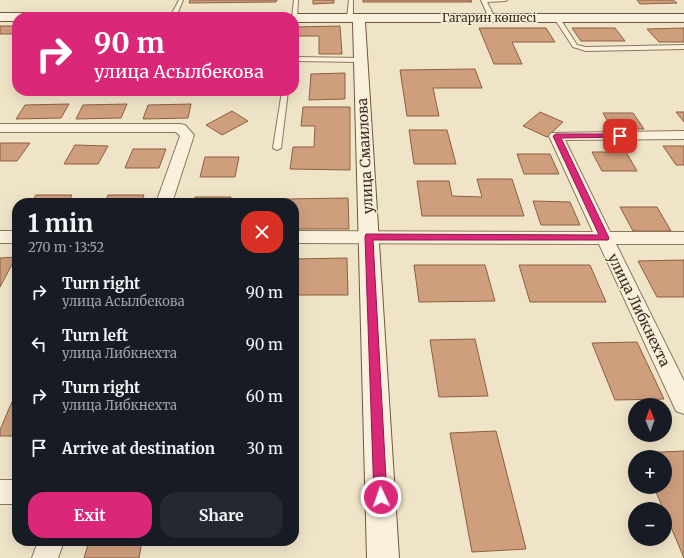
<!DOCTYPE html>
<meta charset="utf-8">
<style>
:root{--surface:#171b24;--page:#242831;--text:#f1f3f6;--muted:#9ea1a6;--accent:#db2777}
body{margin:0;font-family:Merriweather,serif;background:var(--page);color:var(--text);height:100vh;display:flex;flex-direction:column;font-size:15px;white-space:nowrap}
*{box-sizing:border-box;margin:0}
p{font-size:13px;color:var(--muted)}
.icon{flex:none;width:22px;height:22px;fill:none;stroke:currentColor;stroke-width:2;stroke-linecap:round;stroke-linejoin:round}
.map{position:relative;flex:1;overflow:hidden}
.side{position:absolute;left:12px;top:198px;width:287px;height:348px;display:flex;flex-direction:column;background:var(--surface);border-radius:16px;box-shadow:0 4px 16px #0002}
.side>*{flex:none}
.hud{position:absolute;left:12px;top:12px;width:287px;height:84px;border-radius:16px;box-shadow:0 4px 16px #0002;background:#db2777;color:#fff;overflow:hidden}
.needle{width:26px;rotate:359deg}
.fabs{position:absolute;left:628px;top:398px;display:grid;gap:8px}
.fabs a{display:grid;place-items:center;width:44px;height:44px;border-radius:50%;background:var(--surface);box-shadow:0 4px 16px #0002;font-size:20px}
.pin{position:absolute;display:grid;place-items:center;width:34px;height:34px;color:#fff;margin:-17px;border-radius:8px;box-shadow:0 2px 6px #0006}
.me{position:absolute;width:44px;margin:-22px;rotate:357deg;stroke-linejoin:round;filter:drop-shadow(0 0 3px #0008)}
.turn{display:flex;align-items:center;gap:14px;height:84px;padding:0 16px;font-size:18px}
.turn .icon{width:52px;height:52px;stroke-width:2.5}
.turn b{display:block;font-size:28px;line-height:34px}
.round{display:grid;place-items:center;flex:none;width:42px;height:42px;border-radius:16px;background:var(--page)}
.summary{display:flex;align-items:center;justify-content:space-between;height:68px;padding:0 16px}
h1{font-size:24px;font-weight:700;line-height:30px}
.button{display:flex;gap:8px;margin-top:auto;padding:8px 16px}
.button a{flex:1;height:46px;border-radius:16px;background:var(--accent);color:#fff;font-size:16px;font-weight:700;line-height:46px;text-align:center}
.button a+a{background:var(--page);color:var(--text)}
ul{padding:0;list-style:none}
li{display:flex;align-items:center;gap:12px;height:52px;padding:0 16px}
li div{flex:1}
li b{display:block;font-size:15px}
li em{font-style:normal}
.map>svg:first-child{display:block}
</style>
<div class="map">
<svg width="684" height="558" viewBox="0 0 684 558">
<rect width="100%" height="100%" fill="#f0e4c8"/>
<!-- building -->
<g fill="#cf9f7d" stroke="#8d5f41">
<path d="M190,0H277L276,2L189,3Z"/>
<path d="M313,0H334V3L313,4Z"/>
<path d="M363,0H471L472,2H363Z"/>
<path d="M637,0H673L677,3L640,4Z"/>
<rect x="0" y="26" width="17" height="8"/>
<path d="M340,26L342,54H319V36H294V27Z"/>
<path d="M479,28H546L555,42H512L522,64H494Z"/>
<path d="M572,28H615L625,41H581Z"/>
<path d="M684,28V42H659L647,29Z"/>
<path d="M475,69L482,88H433L439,116H407L400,70Z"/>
<path d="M345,73V99L309,100L311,74Z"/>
<path d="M69,104L61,118L16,119L25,105Z"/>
<path d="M127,104L121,118L76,119L83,105Z"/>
<path d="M191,104L188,118L143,119L148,105Z"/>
<path d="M303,107H350V170L290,169L293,147H314L315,126H301Z"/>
<path d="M232,111L248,121L222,135L206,125Z"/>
<path d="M540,112L563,122L547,137L523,126Z"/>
<path d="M676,112H684V122Z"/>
<path d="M603,113H633L644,129H612Z"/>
<path d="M409,130H447L456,164H414Z"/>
<path d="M0,143H30L17,161H0Z"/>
<path d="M75,145L108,146L98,164H64Z"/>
<path d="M663,146H684V165H676Z"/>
<path d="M133,149H166L159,168H125Z"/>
<path d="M592,152H626L637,171H602Z"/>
<path d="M517,154H550L559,174H524Z"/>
<path d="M205,157H239L235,177H200Z"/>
<path d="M477,179H512L524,216H422L417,181H449L452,196L482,197Z"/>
<path d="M36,195H72L68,203H31Z"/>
<path d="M108,195H144L141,203H105Z"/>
<path d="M195,197H231L230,203H194Z"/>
<path d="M348,198L349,229H294V203H286V199Z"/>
<path d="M533,201L570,202L580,225H541Z"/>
<path d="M620,207H657L671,231H633Z"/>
<path d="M16,257L0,287V258Z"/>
<path d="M347,258L348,295H294V259Z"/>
<path d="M684,260V297H657L638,261Z"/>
<path d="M414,265H485L495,301L419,302Z"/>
<path d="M519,265H590L606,302H530Z"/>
<path d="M475,339L488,396L439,397L430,340Z"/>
<path d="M637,342L664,399L615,400L592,343Z"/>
<path d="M17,390V436H0V430Z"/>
<path d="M496,431L526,549L472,552L450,433Z"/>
<path d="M684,451V558L665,513V509H663L654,487H665V457H641L640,453Z"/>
<path d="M89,541H142L139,558H84Z"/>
</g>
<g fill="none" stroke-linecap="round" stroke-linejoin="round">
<!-- lane casing -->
<g stroke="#8d765c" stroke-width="2">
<g id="lane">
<path d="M179,0H183L176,17H170Z"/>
<path d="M294,0H298L297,18L294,20V17H292Z"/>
<path d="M349,0H353V18L350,20L347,18Z"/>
<path d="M481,0H507L505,1L487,2L495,18L492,20L489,18Z"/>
<path d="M555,17H559L577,45L586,47L684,45V49L586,51L573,47L554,18Z"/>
<path d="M294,57L361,58L364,60L361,62L294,61Z"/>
<path d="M282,91H288L281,148L277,150L273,148Z"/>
</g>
</g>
<!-- street casing -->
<g stroke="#8d765c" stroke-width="2">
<g id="street">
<path d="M0,124H180L185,125L194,135L172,203H156L180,136L176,132H0Z"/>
<path d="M684,131V139L565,140L610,232H684V244H616L684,381V414L676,411L599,244L294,243V231L593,232L549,136L551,133Z"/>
<rect x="0" y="231" width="17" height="12"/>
<rect x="0" y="480" width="17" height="24"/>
<path d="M38,541H64L58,558H32Z"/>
</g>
</g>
<!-- secondary casing -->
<g stroke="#6f573f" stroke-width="2">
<g id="secondary">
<path d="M0,13H81L85,14L87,17H17V21H0Z"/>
<path d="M294,14H684V22H365L399,558H367L353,22H294V17H288Z"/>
</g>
</g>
<!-- lane -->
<use href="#lane" fill="#faf1dc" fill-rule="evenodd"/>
<!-- street -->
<use href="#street" fill="#faf1dc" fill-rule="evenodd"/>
<!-- secondary -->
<use href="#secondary" fill="#faf1dc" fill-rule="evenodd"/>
</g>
<!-- route -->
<path fill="#db2777" stroke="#8e194d" d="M620,134H623V137L561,138L609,238L608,240H373L387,497L385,501L381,503L376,501L374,497L365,237L366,234L599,235L553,136L556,134Z"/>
<g text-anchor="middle" stroke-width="3" stroke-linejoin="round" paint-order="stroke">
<!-- far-street labels -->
<g font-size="12" fill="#3d2e20" stroke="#f7eed8">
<text x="489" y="22">Гагарин көшесі</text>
</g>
<!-- street labels -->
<g font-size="14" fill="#3d2e20" stroke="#f7eed8">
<text transform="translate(365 156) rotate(-93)" y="5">улица Смаилова</text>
<text transform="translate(639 310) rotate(64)" y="5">улица Либкнехта</text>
</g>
</g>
</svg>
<div class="fabs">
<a><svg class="needle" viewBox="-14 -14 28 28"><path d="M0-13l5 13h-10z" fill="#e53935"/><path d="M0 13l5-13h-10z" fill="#9ea1a6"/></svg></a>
<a>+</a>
<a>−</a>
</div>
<div class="pin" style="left:620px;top:136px;background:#d93025"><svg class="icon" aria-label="arrive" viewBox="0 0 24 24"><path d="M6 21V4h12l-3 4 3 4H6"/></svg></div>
<svg class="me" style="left:381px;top:497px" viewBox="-20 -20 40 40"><circle r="17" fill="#db2777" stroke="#fff" stroke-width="3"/><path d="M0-11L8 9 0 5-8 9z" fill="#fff"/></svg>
<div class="hud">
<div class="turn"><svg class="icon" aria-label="right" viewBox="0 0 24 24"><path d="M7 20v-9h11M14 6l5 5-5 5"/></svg><div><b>90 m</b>улица Асылбекова</div></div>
</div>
<section class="side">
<div class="summary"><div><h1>1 min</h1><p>270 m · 13:52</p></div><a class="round" style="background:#d93025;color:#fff"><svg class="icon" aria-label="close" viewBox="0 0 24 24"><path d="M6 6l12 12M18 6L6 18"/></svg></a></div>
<ul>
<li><svg class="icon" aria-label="right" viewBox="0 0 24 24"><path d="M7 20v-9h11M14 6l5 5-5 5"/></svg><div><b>Turn right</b><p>улица Асылбекова</p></div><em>90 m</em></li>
<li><svg class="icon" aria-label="left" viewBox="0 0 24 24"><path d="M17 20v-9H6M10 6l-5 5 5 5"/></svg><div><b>Turn left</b><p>улица Либкнехта</p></div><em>90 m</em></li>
<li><svg class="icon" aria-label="right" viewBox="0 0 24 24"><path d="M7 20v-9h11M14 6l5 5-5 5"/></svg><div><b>Turn right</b><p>улица Либкнехта</p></div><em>60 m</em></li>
<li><svg class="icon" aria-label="arrive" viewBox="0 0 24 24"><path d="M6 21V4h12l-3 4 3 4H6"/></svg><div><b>Arrive at destination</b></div><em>30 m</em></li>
</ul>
<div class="button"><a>Exit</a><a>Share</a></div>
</section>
</div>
